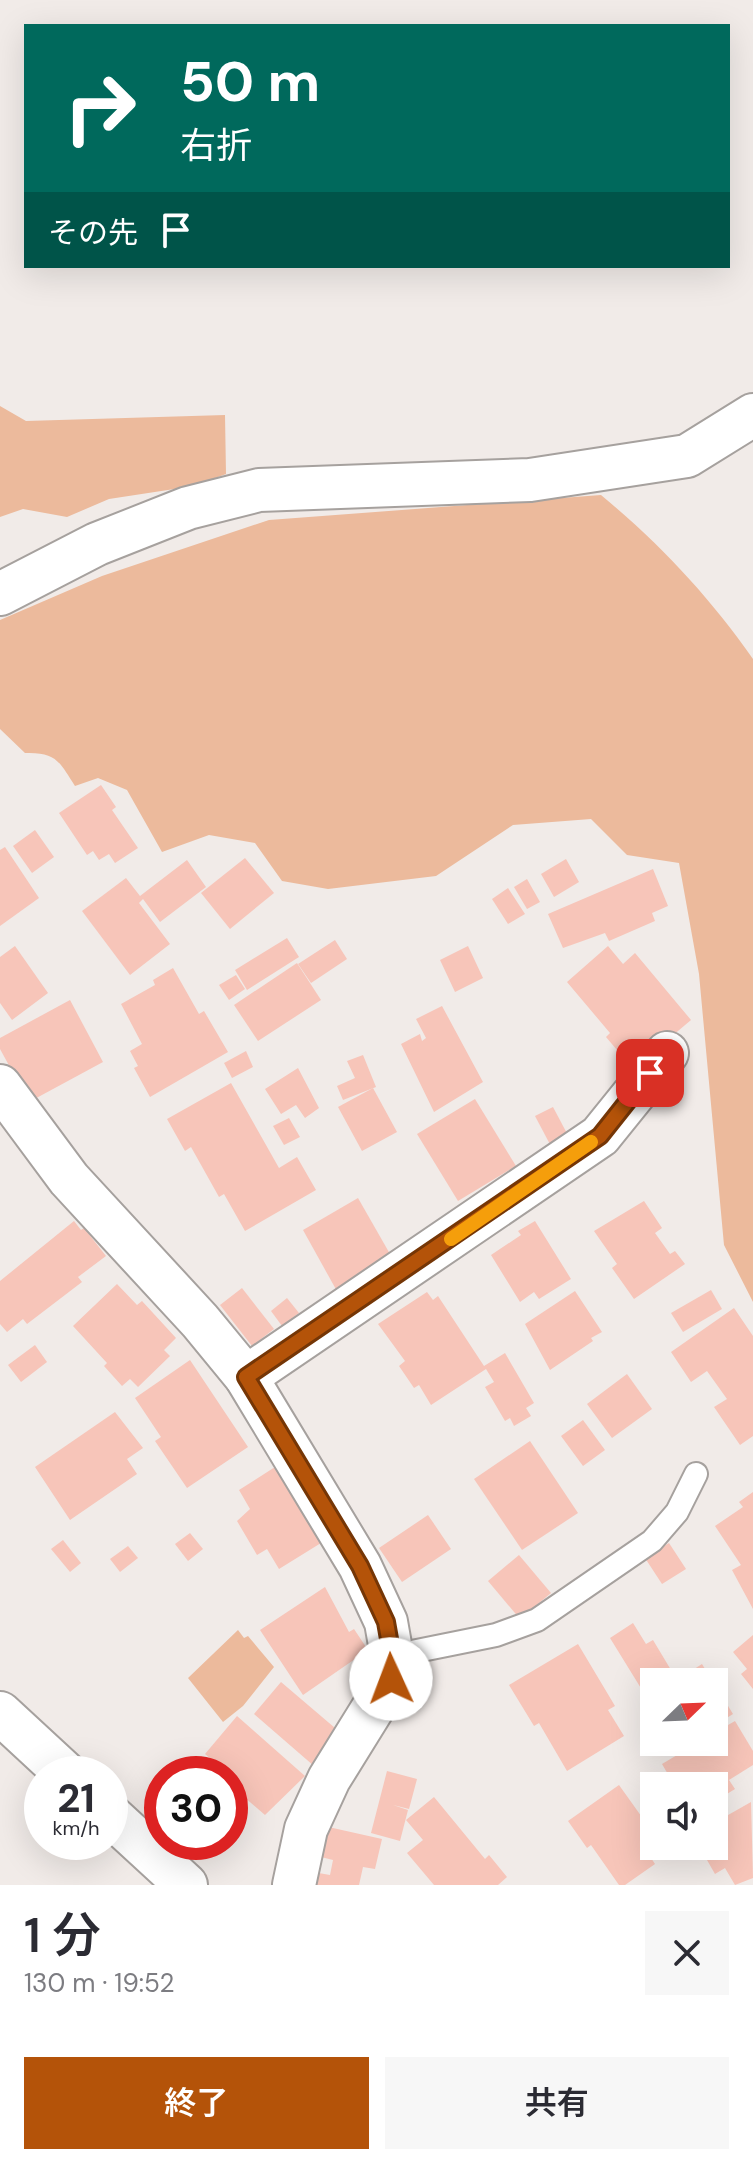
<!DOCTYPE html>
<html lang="ja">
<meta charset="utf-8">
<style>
:root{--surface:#fff;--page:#f7f7f7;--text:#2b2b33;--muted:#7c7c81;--accent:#b45309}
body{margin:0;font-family:"DM Sans","Noto Sans JP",sans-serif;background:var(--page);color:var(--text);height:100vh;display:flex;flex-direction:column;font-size:30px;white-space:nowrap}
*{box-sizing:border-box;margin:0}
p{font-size:26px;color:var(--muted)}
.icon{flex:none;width:44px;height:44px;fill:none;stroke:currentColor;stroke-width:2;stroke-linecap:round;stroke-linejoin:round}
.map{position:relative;height:1885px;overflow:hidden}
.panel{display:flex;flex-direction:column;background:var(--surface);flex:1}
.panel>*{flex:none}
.top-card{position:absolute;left:24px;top:24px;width:706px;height:244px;border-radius:0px;box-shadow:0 8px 32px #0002;background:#00695c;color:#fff;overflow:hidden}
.needle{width:52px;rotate:67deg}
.controls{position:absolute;left:640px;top:1668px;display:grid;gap:16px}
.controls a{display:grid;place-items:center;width:88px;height:88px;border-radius:0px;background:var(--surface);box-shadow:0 8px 32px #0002;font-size:40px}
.speed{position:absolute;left:24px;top:1756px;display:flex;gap:16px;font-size:40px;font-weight:700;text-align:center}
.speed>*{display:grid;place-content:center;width:104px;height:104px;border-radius:50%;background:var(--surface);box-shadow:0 8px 32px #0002;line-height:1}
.speed small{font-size:20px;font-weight:400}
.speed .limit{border:12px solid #d22;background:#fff;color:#111}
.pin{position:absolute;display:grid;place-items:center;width:68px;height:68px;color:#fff;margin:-34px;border-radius:16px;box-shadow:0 4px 12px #0006}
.me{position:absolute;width:88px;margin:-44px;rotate:358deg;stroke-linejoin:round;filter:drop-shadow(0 0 6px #0008)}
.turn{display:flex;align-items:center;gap:28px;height:168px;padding:0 24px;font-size:36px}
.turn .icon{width:104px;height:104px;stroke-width:2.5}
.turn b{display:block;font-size:56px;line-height:68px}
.then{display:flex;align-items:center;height:76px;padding:0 24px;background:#0003;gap:16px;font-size:30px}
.round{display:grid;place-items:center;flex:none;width:84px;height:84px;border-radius:0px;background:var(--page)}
.summary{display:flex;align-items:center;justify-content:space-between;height:136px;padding:0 24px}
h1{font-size:48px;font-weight:600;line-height:60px}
.action{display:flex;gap:16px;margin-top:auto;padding:16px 24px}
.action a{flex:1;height:92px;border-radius:0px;background:var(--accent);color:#fff;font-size:32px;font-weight:600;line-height:92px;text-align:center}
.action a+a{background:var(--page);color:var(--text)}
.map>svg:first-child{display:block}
</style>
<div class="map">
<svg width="753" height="1885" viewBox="0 0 753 1885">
<rect width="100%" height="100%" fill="#f1ebe8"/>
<!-- green -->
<g fill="#ecba9c">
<path d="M0,406L26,421L225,415L226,474L194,486L109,499L67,517L23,509L0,517Z"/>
<path d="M601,495C660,544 709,596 753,659V1302L724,1245L699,974L679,863L627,855L591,819L513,825L436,876L328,889L282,881L255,843L209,835L162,852L127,790L98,778L75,786C59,761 56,752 25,753L0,729V620L102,576L269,520Z"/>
<path d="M238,1630L244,1638L248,1636L274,1667L243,1706L223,1722L188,1678Z"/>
</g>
<!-- building -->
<g fill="#f7c5b9">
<path d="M101,785L116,807L112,810L138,848L115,863L109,854L99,860L93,851L87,855L59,813Z"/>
<path d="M35,830L54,857L32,873L13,846Z"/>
<path d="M5,847L39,898L0,926V850Z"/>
<path d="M245,858L274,893L230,929L201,893Z"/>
<path d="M566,859L579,882L554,897L541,874Z"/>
<path d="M187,860L206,887L160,922L143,899L139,903L170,944L130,975L82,911L126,878L140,896Z"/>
<path d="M653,869L668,906L652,913L655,921L609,941L605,933L563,948L548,914Z"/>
<path d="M527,879L540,902L527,909L514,887Z"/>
<path d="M508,888L525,914L508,924L492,899Z"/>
<path d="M287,938L299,957L247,990L235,970Z"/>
<path d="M335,940L347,959L311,983L298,964Z"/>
<path d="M15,946L48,993L12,1020L0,1003V957Z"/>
<path d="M468,946L483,978L455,992L440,960Z"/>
<path d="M608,946L623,964L635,953L691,1020L633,1069L606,1037L610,1033L567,982Z"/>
<path d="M297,963L321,1000L258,1041L234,1005Z"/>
<path d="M173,968L199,1014L204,1011L228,1052L150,1097L134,1068L138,1066L130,1051L142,1044L121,1004L155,985L153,980Z"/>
<path d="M236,975L245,989L229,1000L219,985Z"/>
<path d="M70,1000L103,1062L29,1102L0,1049V1038Z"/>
<path d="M442,1006L483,1082L434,1112L401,1044L420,1034L422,1041L426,1038L416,1019Z"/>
<path d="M246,1051L253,1067L232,1078L224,1063Z"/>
<path d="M363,1055L376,1087L343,1100L337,1086L355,1078L347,1061Z"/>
<path d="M298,1068L319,1108L305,1118L296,1105L281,1114L265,1089Z"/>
<path d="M231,1083L279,1168L297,1157L316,1190L245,1231L224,1194L219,1197L191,1147L185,1151L167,1119Z"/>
<path d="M373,1088L397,1132L362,1151L338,1107Z"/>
<path d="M475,1099L516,1166L458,1201L417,1134Z"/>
<path d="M553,1107L571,1141L553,1150L535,1116Z"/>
<path d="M289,1118L300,1137L284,1145L273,1126Z"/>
<path d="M358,1198L394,1261L338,1293L303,1230Z"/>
<path d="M644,1201L662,1228L655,1233L670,1254L675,1251L685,1264L634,1299L612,1268L617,1264L594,1231Z"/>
<path d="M74,1221L81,1230L84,1228L106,1256L78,1277L82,1282L27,1324L23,1319L7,1332L0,1324V1281Z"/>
<path d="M535,1221L571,1279L539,1299L534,1292L520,1302L491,1255L521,1235L518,1231Z"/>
<path d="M117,1284L137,1305L142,1301L176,1338L164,1350L170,1356L138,1387L130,1379L122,1386L104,1366L107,1363L73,1326Z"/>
<path d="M242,1288L274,1329L252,1346L220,1305Z"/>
<path d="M711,1290L722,1309L683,1332L671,1313Z"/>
<path d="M575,1291L602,1332L591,1338L593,1341L550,1370L525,1324Z"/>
<path d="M427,1292L433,1300L438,1296L484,1366L505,1353L534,1403L526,1408L531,1416L514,1426L510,1418L505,1421L485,1387L494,1382L486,1369L431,1405L419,1385L414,1388L399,1366L405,1361L378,1324Z"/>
<path d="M287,1298L299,1313L282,1326L271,1311Z"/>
<path d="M734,1308L753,1336V1436L740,1445L714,1407L727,1399L707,1371L691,1382L671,1352Z"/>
<path d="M35,1345L47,1362L21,1382L8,1365Z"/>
<path d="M190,1360L248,1447L187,1488L155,1441L161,1437L135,1398Z"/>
<path d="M627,1374L652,1409L612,1438L587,1404Z"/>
<path d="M115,1412L143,1448L127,1459L137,1474L70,1520L35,1467Z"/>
<path d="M583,1420L605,1450L583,1466L561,1436Z"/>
<path d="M530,1441L578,1513L522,1550L474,1479Z"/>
<path d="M275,1467L321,1543L279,1569L267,1549L257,1555L237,1521L250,1509L239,1490Z"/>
<path d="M753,1492V1609L732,1570L741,1565L715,1526L743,1507L739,1502Z"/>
<path d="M428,1515L451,1549L402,1582L379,1548Z"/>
<path d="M190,1533L203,1549L188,1561L175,1544Z"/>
<path d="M63,1540L81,1563L70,1572L51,1549Z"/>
<path d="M669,1543L686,1569L662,1584L645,1558Z"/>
<path d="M128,1546L138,1558L120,1572L110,1559Z"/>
<path d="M519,1555L551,1593L520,1619L488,1581Z"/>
<path d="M325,1587L349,1632L354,1629L368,1650L303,1695L260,1630Z"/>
<path d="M633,1623L646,1644L653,1640L677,1680L702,1664L713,1682H654V1721L642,1702L647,1698L610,1638Z"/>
<path d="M753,1635V1689L741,1674L747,1669L733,1652Z"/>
<path d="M578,1644L615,1706L608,1710L624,1736L567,1771L539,1723L534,1726L509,1685Z"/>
<path d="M281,1682L335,1728L332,1731L339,1737L314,1766L254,1714Z"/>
<path d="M714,1683L733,1714L714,1726Z"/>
<path d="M237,1716L305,1776L265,1815L230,1785V1774L202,1772L212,1760L205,1754Z"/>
<path d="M735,1721L753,1751V1765L729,1780L735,1789L714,1802V1786H656L669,1776L662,1764L699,1742H714V1733Z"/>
<path d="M387,1771L417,1779L409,1809L393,1805L408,1810L400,1841L371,1833Z"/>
<path d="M619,1785L654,1834V1846L664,1849L651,1858L655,1864L625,1885H619L591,1845L587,1848L568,1821Z"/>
<path d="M434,1797L485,1859L489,1855L507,1877L498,1885H434L407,1853L423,1840L406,1820Z"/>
<path d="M751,1802L753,1878L735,1885L725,1868L715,1874L699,1846H714V1823Z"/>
<path d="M324,1826L382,1839L375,1869L363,1867L359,1885H310L313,1872L330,1875L333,1860L317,1856Z"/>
</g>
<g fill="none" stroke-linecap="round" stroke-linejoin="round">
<!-- service casing -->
<g stroke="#a6a19e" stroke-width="26">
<path id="service" d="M392,1656L496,1635L537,1620L652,1541L677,1512L696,1474"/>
</g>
<!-- minor casing -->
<g stroke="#a6a19e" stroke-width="46">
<g id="minor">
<path d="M0,594L97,544L188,508L259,490L530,480L687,456L753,415"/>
<path d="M0,1086L69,1179L200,1321L246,1377L360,1566L386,1622L392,1656L391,1679L329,1779L306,1829L294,1885"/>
<path d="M246,1377L600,1136L667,1053"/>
<path d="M0,1713L66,1774"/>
<path d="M110,1815L186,1885"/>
</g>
</g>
<!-- service -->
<use href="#service" stroke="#fff" stroke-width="22"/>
<!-- minor -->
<use href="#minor" stroke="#fff" stroke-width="42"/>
</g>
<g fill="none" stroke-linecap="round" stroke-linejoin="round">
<!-- route casing -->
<g stroke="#753606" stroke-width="20">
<path id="route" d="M391,1679L392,1656L386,1622L360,1566L246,1377L600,1136L650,1073"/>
</g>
<!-- route -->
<use href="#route" stroke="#b45309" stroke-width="14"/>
<!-- slow -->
<path stroke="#f59e0b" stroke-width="14" d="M451,1239L591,1142"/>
</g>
</svg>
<div class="controls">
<a><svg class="needle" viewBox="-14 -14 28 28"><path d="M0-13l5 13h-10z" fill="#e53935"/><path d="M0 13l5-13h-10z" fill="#7c7c81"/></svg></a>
<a><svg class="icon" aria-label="sound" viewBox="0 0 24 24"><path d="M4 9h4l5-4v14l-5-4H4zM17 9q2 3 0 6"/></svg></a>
</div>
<div class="speed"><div>21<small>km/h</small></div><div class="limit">30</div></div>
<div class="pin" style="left:650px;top:1073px;background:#d93025"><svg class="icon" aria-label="arrive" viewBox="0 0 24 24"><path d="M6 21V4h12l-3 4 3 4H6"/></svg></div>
<svg class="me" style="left:391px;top:1679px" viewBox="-20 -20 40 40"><circle r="19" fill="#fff"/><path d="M0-13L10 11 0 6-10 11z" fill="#b45309"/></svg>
<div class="top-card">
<div class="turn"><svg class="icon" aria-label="right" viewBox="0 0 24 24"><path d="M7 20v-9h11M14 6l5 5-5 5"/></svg><div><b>50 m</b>右折</div></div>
<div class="then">その先<svg class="icon" aria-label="arrive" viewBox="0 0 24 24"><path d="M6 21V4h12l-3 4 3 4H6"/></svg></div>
</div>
</div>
<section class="panel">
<div class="summary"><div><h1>1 分</h1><p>130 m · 19:52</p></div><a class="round"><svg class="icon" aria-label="close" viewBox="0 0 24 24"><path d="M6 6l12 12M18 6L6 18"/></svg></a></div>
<div class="action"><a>終了</a><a>共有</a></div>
</section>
